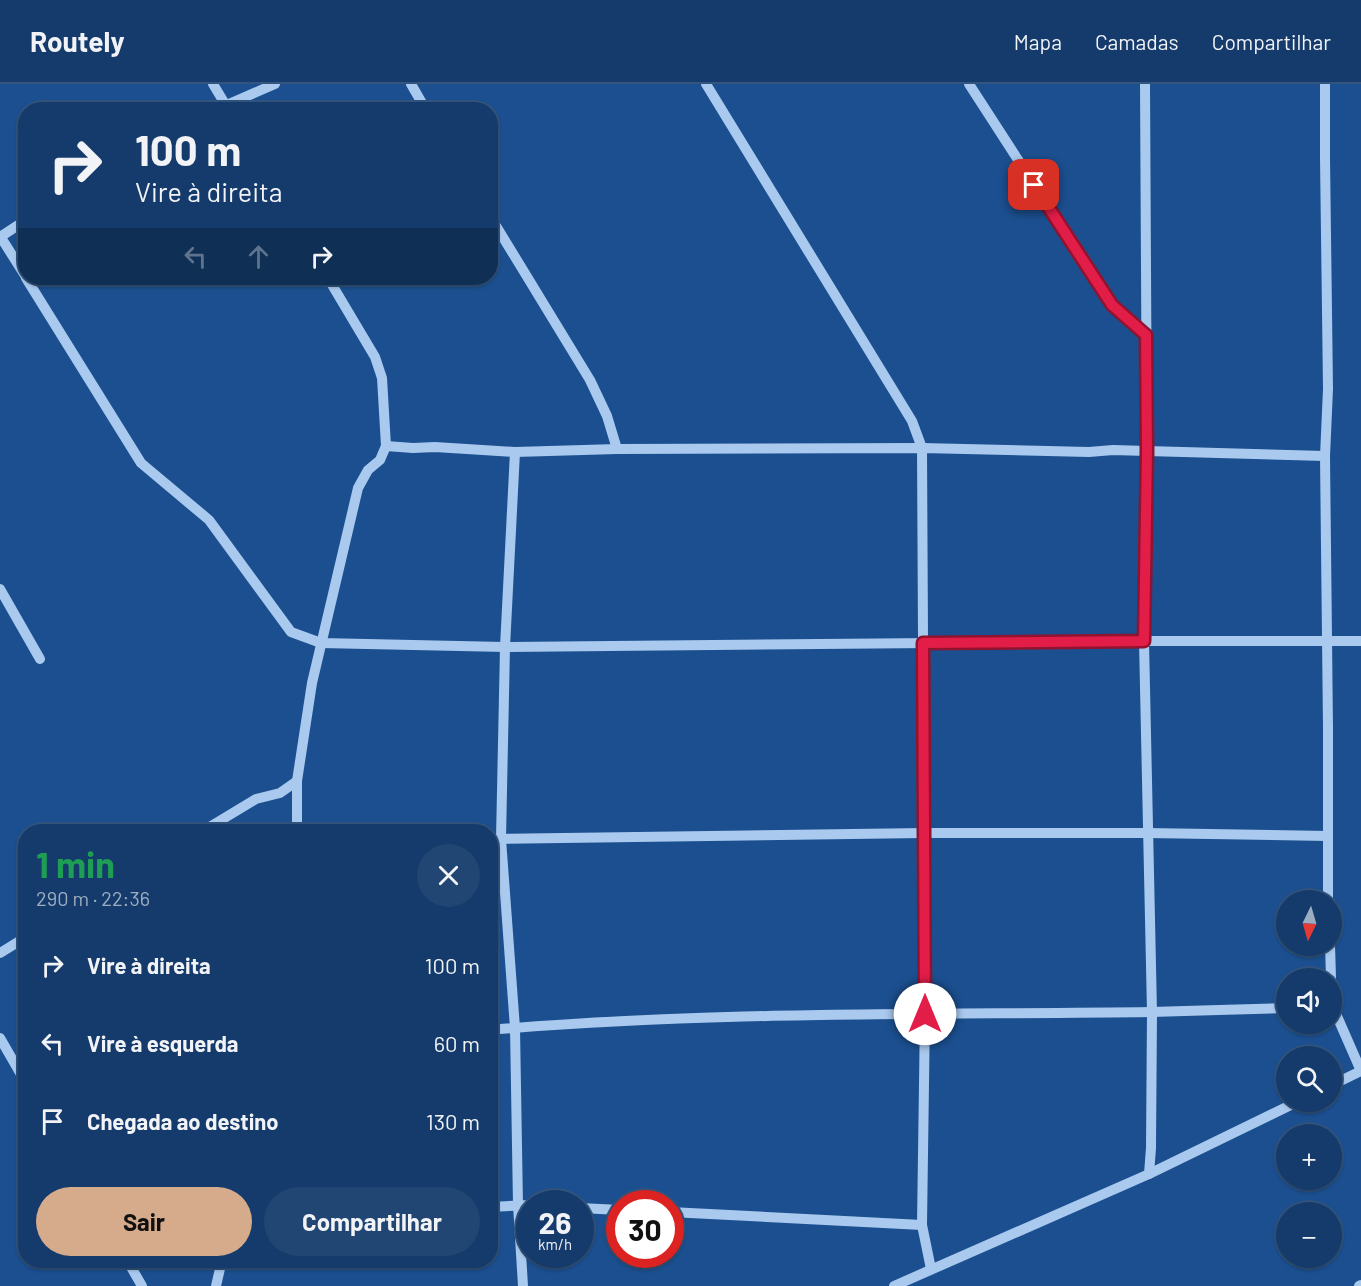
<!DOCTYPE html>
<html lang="pt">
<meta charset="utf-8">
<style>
:root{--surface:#143b6b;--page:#214673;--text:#f1f3f6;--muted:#9dadc1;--line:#33557e;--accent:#d6ab8b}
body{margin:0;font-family:Barlow,sans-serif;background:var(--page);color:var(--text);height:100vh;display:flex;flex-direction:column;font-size:22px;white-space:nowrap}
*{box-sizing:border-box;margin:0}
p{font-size:20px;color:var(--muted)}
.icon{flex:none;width:33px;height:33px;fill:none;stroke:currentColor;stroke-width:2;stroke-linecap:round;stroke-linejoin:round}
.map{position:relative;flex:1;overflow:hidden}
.sheet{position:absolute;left:18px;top:740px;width:480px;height:444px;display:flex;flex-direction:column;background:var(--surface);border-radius:24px;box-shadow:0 2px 4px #0004,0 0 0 2px var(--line)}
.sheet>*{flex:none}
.hud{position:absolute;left:18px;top:18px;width:480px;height:183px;border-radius:24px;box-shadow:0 2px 4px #0004,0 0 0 2px var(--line);background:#143b6b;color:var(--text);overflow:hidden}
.needle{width:39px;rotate:185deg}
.fabs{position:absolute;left:1276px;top:806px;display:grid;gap:12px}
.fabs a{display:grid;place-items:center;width:66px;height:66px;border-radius:50%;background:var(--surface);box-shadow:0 2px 4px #0004,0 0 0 2px var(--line);font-size:30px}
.speed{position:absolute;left:516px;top:1106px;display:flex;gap:12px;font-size:30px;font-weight:700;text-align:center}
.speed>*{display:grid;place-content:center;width:78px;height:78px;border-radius:50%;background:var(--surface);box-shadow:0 2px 4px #0004,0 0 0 2px var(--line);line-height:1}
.speed small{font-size:15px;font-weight:400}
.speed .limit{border:9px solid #d22;background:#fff;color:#111}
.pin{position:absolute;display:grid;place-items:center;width:51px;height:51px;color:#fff;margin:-26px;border-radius:12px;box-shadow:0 3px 9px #0006}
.me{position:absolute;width:66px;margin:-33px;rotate:0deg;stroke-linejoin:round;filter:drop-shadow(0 0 4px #0008)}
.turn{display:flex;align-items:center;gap:21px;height:126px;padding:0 18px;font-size:27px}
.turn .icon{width:78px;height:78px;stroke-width:2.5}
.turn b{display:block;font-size:42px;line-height:51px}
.lanes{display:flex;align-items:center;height:57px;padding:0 18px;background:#0003;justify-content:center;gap:30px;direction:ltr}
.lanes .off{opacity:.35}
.round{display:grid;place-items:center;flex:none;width:63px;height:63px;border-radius:32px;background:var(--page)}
.overview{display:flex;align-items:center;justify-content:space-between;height:102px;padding:0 18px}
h1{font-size:36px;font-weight:700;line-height:45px;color:#1e9e55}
.primary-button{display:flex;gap:12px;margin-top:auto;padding:12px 18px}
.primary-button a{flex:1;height:69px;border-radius:36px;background:var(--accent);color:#111;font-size:24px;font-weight:700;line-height:69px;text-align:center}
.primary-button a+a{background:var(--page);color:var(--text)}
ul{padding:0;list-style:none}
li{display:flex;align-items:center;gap:18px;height:78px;padding:0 18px}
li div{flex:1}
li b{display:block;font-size:22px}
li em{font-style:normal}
header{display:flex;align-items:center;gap:36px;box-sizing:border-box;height:84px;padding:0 30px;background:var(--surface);border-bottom:2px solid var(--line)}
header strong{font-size:28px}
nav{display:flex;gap:33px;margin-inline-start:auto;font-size:21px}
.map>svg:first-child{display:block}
</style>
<header>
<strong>Routely</strong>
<nav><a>Mapa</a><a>Camadas</a><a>Compartilhar</a></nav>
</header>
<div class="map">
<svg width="1361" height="1202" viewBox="0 0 1361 1202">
<rect width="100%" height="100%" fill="#1b4f8f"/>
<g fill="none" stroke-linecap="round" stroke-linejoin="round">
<!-- minor -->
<g stroke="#a9c9ee" stroke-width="10">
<path d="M213,0L228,25"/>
<path d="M411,0L426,26"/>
<path d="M706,0L912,337L922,364L925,929L922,1141L931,1185"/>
<path d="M969,0L1112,221L1146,251"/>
<path d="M1145,0L1147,367L1144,557L1152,928L1151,1064L1149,1090"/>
<path d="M1325,0V74L1328,305L1325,372L1328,644V816"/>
<path d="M215,26L275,0"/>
<path d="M490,132L590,296L607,332L617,365"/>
<path d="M0,152L26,193"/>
<path d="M0,153L26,136"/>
<path d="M26,194L141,379L209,436L291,548L321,559L505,563L1144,557H1361"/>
<path d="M386,362L413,364L435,363L515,368L617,365L922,364L1089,368L1113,366L1147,367L1325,372"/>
<path d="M515,368L505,563L501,755L515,944L518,1121L523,1202"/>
<path d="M0,505L40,575"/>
<path d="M203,747L256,715L280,709L297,697"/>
<path d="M297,747V697L312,599L358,404L368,386L380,376L386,362L382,294L375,273L328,194"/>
<path d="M490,755L924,749H1147L1328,752"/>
<path d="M1330,861L1331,894"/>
<path d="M0,869L26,853"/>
<path d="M1332,916L1333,923L1361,987"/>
<path d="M490,946C710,927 931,931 1151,928C1196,927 1242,925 1287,924"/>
<path d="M0,954L26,999"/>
<path d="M1332,1001L1361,987"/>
<path d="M490,1123L530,1121"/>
<path d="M580,1124L620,1126"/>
<path d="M670,1128L922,1141"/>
<path d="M127,1176L142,1202"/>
<path d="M216,1202L222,1176"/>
<path d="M894,1202L1149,1090L1299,1017"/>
<path d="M1359,1202L1361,1201"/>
</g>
</g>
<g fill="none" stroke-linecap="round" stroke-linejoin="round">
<!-- route casing -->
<g stroke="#92132f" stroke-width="15">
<path id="route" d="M925,930L923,559L1144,557L1147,367L1146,251L1112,221L1034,101"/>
</g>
<!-- route -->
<use href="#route" stroke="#e11d48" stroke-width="10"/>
</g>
</svg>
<div class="fabs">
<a><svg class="needle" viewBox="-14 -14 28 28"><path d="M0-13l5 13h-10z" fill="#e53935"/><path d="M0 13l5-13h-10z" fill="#9dadc1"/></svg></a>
<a><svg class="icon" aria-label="sound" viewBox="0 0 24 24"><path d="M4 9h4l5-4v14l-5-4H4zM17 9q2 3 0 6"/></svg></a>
<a><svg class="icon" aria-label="search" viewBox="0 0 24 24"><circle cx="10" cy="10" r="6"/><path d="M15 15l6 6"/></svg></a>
<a>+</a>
<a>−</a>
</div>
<div class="speed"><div>26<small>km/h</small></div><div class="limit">30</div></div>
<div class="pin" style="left:1034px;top:101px;background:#d93025"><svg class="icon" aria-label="arrive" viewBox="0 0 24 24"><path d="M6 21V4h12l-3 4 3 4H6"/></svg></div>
<svg class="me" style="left:925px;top:930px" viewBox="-20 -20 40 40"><circle r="19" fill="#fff"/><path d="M0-13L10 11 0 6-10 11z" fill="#e11d48"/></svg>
<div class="hud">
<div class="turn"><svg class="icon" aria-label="right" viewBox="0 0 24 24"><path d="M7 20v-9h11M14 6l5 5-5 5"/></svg><div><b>100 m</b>Vire à direita</div></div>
<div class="lanes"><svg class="icon off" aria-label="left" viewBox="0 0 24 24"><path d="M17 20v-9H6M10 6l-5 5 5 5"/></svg><svg class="icon off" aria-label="ahead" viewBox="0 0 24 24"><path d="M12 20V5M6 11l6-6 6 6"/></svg><svg class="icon" aria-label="right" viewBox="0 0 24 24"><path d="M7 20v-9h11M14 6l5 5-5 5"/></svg></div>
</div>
<section class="sheet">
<div class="overview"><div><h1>1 min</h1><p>290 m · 22:36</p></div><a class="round"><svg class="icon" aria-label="close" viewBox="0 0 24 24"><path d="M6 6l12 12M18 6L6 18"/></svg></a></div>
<ul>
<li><svg class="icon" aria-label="right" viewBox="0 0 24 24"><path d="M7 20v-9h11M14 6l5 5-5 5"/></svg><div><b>Vire à direita</b></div><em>100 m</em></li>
<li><svg class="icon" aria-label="left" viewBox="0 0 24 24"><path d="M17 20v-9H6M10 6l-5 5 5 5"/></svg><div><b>Vire à esquerda</b></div><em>60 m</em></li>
<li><svg class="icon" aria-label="arrive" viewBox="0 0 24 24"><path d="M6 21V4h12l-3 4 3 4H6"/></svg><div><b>Chegada ao destino</b></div><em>130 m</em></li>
</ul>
<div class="primary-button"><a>Sair</a><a>Compartilhar</a></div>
</section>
</div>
